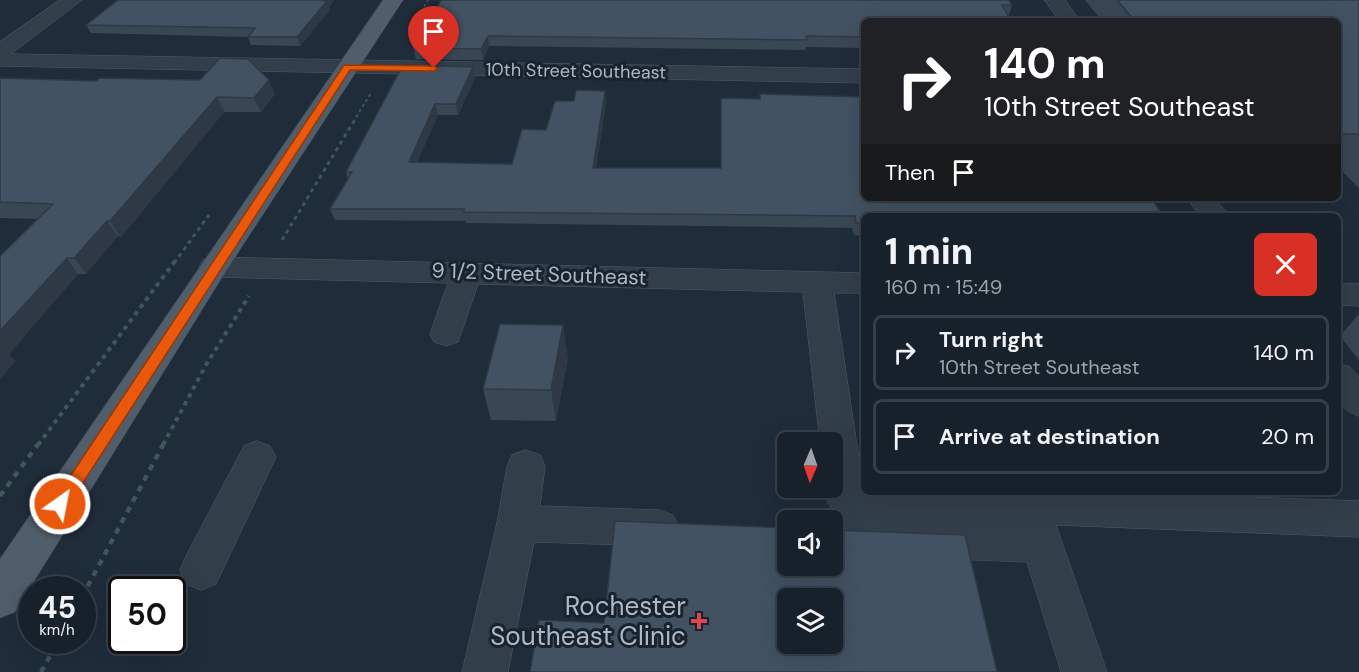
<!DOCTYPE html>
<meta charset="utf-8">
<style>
:root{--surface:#17212c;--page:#202934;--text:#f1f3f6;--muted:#9ea3a9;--line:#363e48}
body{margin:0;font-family:"DM Sans",sans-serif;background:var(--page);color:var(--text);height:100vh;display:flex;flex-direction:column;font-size:22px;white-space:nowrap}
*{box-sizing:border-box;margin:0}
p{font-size:20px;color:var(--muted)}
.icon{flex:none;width:33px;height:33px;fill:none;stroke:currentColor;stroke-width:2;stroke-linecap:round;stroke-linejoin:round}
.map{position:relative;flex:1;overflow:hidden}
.side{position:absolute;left:861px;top:213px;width:480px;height:282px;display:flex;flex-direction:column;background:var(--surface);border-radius:9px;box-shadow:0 6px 24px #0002,0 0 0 2px var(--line)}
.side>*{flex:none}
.banner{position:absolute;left:861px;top:18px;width:480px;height:183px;border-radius:9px;box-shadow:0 6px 24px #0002,0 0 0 2px var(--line);background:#202124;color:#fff;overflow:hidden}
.needle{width:39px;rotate:182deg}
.buttons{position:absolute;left:777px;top:432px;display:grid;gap:12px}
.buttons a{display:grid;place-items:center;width:66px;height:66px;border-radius:9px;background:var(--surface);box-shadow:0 6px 24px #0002,0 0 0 2px var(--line);font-size:30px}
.speed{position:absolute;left:18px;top:576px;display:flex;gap:12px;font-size:30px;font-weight:700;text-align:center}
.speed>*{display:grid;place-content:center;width:78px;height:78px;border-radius:50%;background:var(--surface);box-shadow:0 6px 24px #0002,0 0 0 2px var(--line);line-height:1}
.speed small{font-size:15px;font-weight:400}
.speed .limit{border:3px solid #111;border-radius:9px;background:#fff;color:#111}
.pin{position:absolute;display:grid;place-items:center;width:51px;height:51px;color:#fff;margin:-62px -26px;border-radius:50% 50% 50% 0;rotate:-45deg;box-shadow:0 0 6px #0007}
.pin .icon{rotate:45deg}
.me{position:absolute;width:66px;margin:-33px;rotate:33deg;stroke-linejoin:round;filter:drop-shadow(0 0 4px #0008)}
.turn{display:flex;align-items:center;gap:21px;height:126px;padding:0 24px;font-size:27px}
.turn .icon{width:78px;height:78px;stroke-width:2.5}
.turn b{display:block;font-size:42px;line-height:51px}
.then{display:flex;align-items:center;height:57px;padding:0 24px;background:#0003;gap:12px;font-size:22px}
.round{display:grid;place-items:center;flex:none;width:63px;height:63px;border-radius:9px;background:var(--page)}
.head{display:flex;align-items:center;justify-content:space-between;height:102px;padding:0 24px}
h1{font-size:36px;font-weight:800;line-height:45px}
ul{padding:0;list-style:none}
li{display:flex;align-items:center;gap:18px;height:75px;margin:0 12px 9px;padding:0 12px;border:3px solid var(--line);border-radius:9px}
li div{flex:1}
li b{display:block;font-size:22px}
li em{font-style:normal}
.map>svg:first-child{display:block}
</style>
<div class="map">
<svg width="1359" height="672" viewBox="0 0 1359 672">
<rect width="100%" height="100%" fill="#1f2c3a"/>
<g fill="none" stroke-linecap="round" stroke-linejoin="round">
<!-- minor casing -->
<g stroke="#505c68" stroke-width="1">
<g id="minor">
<path d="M60,0H82L11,54L864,69V83L0,66V42Z"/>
<path d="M1045,0H1065L1080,21H1060Z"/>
<path d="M1187,198H1215L1229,216H1201Z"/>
<path d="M214,257L864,273V293H834L864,492H1106L1359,501V537L1056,525L1107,672H1061L1027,562L832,554V520H821L832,516L846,517L833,512L827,500L826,488H832V442H820L803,292L478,284L458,342L446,346L434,342L430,334L448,283L214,277L203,274L199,267L203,260Z"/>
<path d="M1338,283L1359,284V306L1338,305Z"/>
<path d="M1338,363L1350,367L1359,377V416C1331,407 1338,388 1338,363Z"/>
<path d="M257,441L270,446L276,457L216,584L201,590L186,584L180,570L186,556L244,446Z"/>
<path d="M526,450L540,455L545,466L540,506L659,510L673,515L679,528L673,541L659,546L534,542L508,672H462L497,523L507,466L512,455Z"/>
</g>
</g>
<!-- major casing -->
<g stroke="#3c4753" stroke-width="1">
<path id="major" d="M383,0H403L226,271L15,612L0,618V559Z"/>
</g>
<!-- path-far3 -->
<g stroke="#3e5758" stroke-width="2" stroke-dasharray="3 3" stroke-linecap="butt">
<path d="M421,12L428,0"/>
<path d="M356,117L371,93"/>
</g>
<!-- path-far2 -->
<g stroke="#3e5758" stroke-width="3" stroke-dasharray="4 4" stroke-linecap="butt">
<path d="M282,240L357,116"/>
<path d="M174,263L209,215"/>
</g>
<!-- path-far1 -->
<g stroke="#3e5758" stroke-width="4" stroke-dasharray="4.5 4.5" stroke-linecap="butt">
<path d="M38,445L175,261"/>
<path d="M163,445L206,365L249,296"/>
</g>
<!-- path -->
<g stroke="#3e5758" stroke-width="4.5" stroke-dasharray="6 6" stroke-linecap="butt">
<path d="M0,496L39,443"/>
<path d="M82,597L164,443"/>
<path d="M41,672L59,640"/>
</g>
<!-- minor -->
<use href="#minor" fill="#323e4a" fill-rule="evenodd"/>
<!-- major -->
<use href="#major" fill="#505d6a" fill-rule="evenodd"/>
</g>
<!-- wall -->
<g fill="#394754">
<path d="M118,0H334L329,7L330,10L300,46L251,45L248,37L91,33L86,25Z"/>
<path d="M441,0L1012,5L1009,15L864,21V48L806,47L805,50L489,46L483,60L416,59L413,48Z"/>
<path d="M1085,0H1359V188L1338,167V21H1102Z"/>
<path d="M403,65L475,78L458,115H438L417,162L512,164L546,130L606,102L596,168H721V98L760,99V94L864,216V236L854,235L852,228L466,223L465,221L335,220L330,209L348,179L346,172Z"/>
<path d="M0,78L96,81L200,80L275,94L261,112H224L121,237L118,236L86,274H78L9,354L15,361L0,379V256L38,219L0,218Z"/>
<path d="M1359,314V360L1340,336Z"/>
<path d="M568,357L556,421L491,420L483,389Z"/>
</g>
<!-- shaded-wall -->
<g fill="#2e3945">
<path d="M325,0H334L329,7L330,10L300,46L297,37Z"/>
<path d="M488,36L489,46L483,60L481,49Z"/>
<path d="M473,67L475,78L458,115L456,104Z"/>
<path d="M269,80L275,94L261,112L254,98Z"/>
<path d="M605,91L606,102L594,180L593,168Z"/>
<path d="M217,97L224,112L121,237L110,221Z"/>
<path d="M435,104L438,115L412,174L409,162Z"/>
<path d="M107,221L118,236L86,274L74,258Z"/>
<path d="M67,258L78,274L9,354L15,361L0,379V331Z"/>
<path d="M563,325L568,357L556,421L551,390Z"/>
</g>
<!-- building -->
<g fill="#425262" stroke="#2e3945" stroke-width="1.5" fill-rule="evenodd">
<path d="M118,0H325L324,1H327L297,37H248L255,28L86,25Z"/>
<path d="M441,0H1009L1012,5H1002L1011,21H864V37L806,36L807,40L488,36L481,49L413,48Z"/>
<path d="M1117,0H1359V136L1357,134H1338V21H1135Z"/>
<path d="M220,58L248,59L269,80L254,98L217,97L110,221H107L74,258H67L0,331V256L53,204L0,202V78L96,81L100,78L200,80Z"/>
<path d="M403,65L473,67L456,104H435L409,162L512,164L522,129L546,130L555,101H574L576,90L605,91L593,168H721V98L760,99V94L864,97V198H1151L1163,216H864V224L856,223L855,216L463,212L464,209H330L352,172H346Z"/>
<path d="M500,324L563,325L551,390L483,389Z"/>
<path d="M615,521L788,528V566H832V530L965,535L997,672H530L539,620L604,623ZM788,598H832V644H788Z"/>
</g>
<!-- route -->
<path fill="#ea580c" stroke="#983908" stroke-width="1.5" d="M344,65L434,66L438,68L434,71L350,70L66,509L60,511L55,509L52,504L55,499Z"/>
<!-- markers -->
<path fill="#e0444e" stroke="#18232e" stroke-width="2" d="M696 612h6v6h6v6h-6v6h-6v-6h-6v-6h6z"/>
<g text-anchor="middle" stroke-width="6" stroke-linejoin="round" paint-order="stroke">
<!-- far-street labels -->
<g font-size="18" fill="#adb9c7" stroke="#18232e">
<text transform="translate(576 71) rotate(1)" y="6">10th Street Southeast</text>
</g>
<!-- street labels -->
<g font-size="21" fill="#adb9c7" stroke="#18232e">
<text transform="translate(539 274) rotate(2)" y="7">9 1/2 Street Southeast</text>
</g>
<!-- near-poi labels -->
<g font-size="26" fill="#adb9c7" stroke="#18232e" text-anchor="end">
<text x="686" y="615">Rochester<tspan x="686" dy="30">Southeast Clinic</tspan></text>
</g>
</g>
</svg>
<div class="buttons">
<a><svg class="needle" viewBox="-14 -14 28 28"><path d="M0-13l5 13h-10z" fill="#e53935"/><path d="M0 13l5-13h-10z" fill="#9ea3a9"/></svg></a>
<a><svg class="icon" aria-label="sound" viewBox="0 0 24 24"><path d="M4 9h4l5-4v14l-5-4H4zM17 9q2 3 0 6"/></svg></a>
<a><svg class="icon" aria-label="layers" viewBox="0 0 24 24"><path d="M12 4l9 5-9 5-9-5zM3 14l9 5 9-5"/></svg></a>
</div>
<div class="speed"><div>45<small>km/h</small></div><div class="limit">50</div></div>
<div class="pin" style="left:434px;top:68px;background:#d93025"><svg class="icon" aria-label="arrive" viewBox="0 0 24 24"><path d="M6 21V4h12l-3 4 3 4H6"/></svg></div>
<svg class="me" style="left:60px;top:504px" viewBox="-20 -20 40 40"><circle r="17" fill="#ea580c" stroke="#fff" stroke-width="3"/><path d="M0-11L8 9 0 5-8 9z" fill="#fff"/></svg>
<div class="banner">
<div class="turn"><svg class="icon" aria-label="right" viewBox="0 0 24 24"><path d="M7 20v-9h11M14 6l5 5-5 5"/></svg><div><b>140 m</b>10th Street Southeast</div></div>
<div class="then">Then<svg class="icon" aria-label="arrive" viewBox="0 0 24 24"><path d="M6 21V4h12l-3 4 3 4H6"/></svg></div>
</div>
<section class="side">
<div class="head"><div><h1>1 min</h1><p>160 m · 15:49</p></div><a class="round" style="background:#d93025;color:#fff"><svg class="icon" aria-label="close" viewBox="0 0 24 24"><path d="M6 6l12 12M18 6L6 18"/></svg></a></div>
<ul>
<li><svg class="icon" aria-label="right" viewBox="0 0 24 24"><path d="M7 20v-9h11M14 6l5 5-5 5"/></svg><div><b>Turn right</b><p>10th Street Southeast</p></div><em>140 m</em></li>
<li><svg class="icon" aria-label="arrive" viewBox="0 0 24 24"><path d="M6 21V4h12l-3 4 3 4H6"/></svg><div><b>Arrive at destination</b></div><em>20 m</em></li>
</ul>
</section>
</div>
